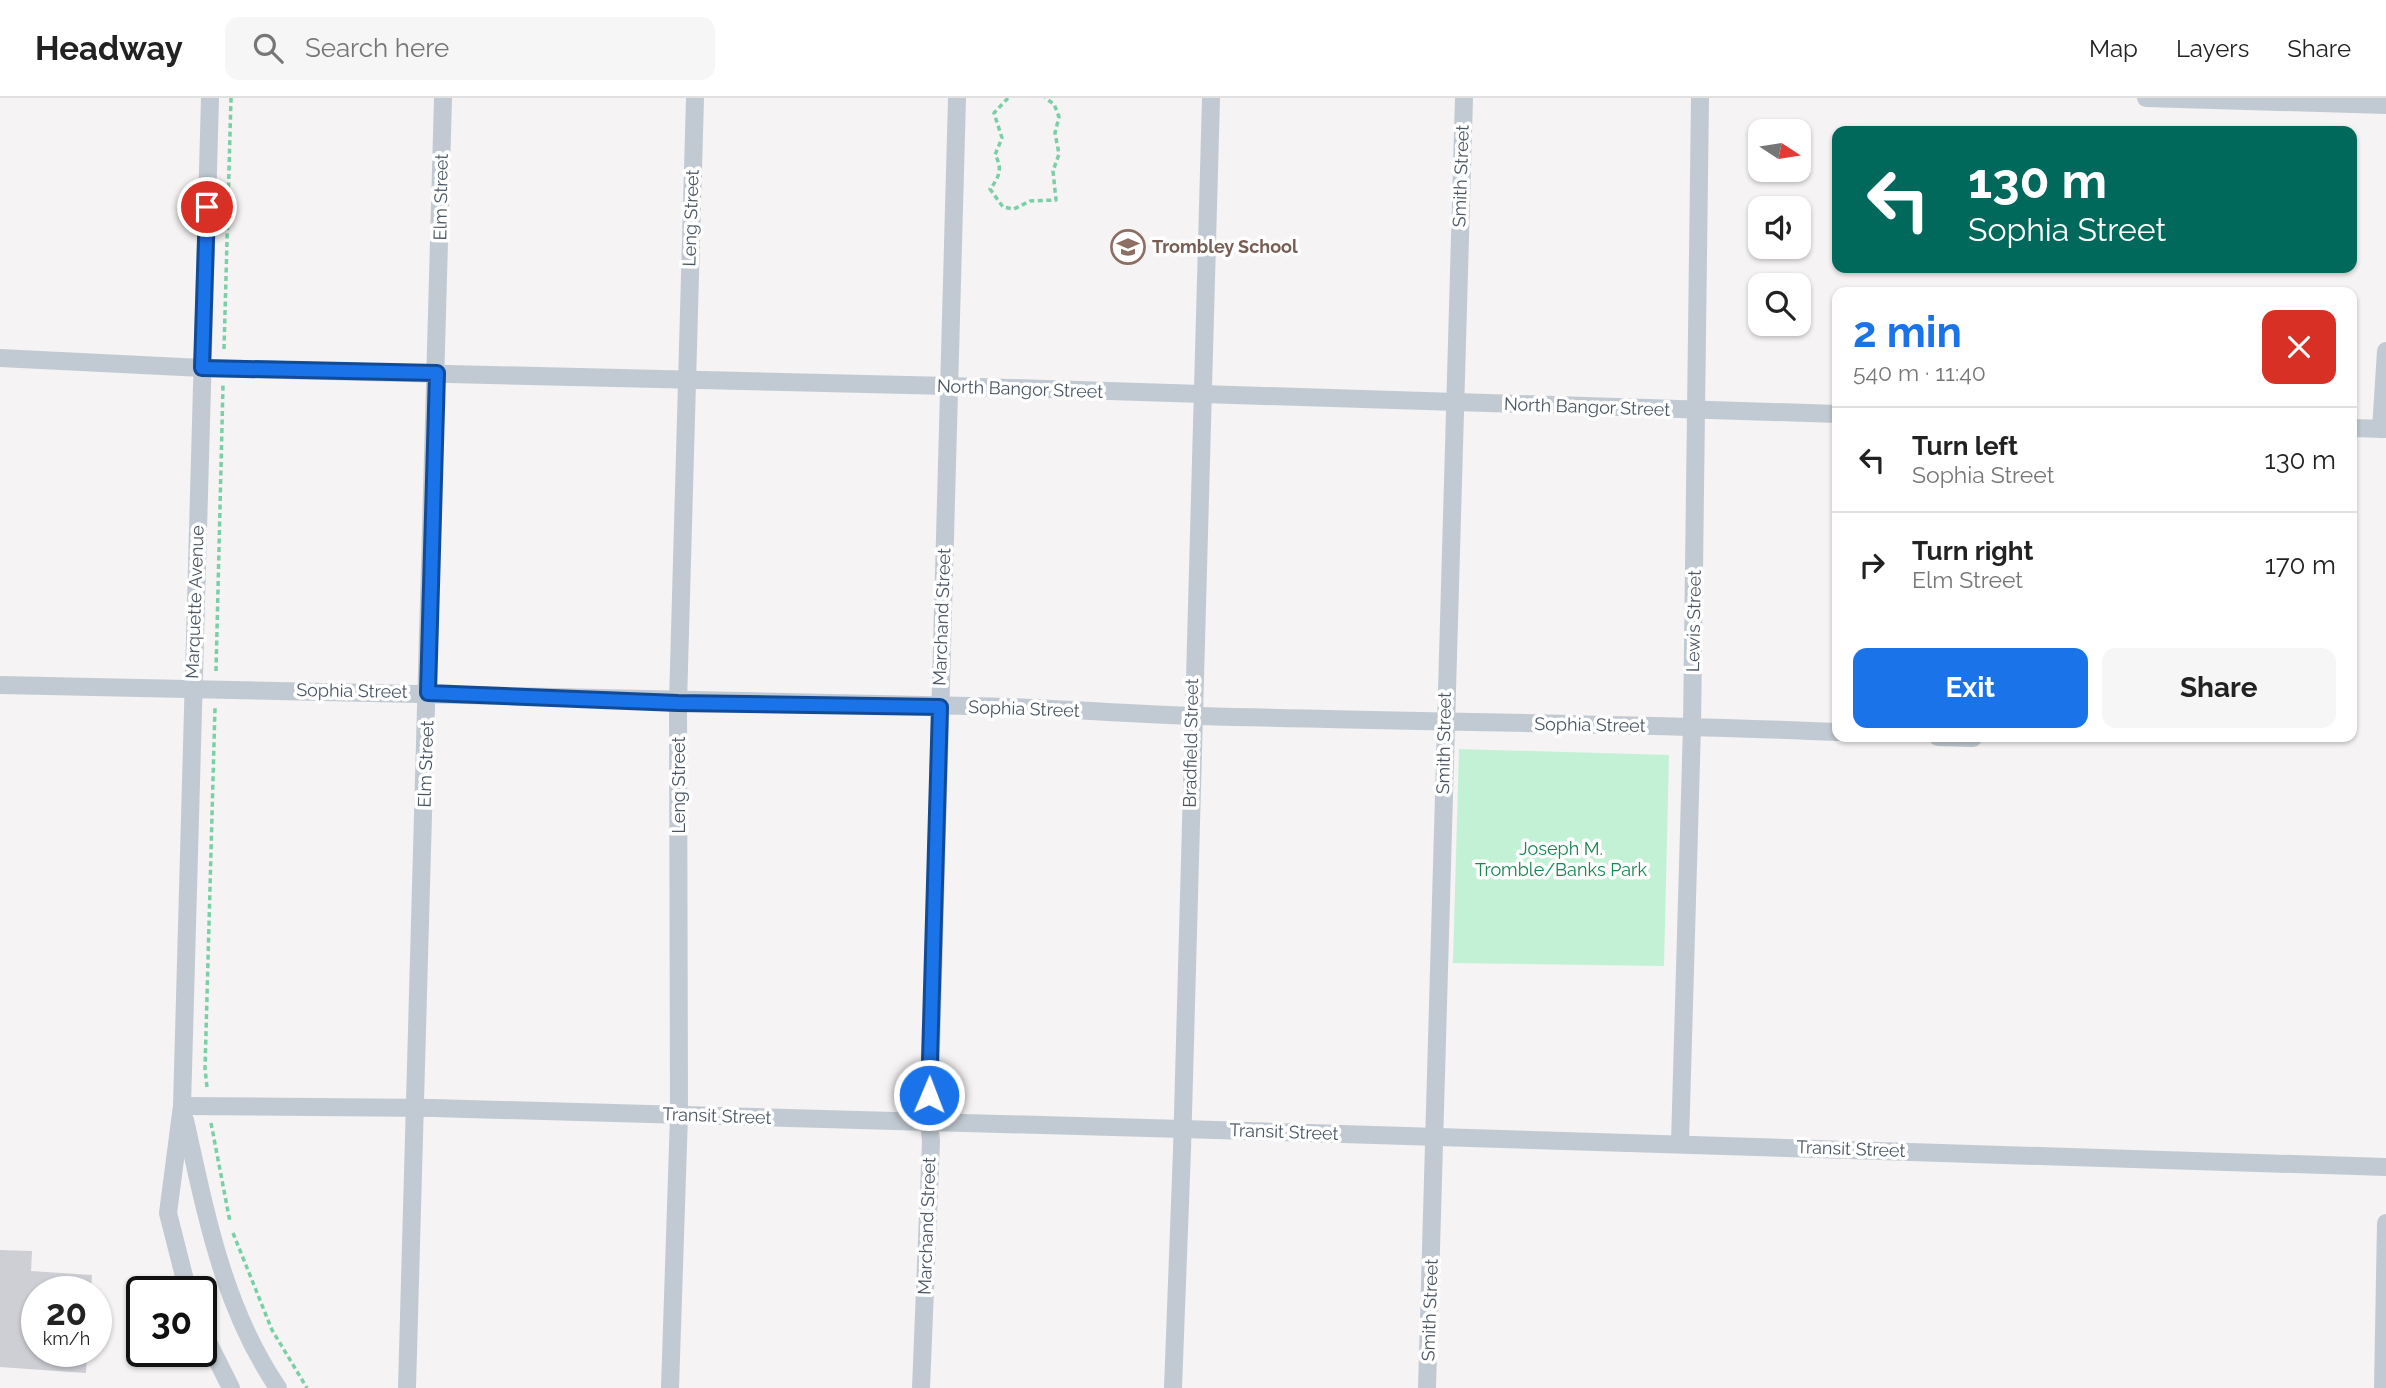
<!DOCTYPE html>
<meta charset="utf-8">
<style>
:root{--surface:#fff;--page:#f6f6f6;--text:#222;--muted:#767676;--line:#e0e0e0;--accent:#1a73e8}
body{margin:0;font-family:Raleway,sans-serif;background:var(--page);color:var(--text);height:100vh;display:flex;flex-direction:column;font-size:26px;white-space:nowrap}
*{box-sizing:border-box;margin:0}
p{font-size:23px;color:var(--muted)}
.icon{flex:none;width:38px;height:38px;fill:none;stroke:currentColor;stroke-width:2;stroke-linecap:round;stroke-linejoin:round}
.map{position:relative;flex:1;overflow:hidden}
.side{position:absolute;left:1832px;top:189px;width:525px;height:455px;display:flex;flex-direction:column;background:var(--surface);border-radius:14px;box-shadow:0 2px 5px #0004}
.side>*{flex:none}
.hud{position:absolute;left:1832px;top:28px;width:525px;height:147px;border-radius:14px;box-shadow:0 2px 5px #0004;background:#00695c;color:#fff;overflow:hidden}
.needle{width:46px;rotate:102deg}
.fabs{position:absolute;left:1748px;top:21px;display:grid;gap:14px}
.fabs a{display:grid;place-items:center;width:63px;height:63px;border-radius:14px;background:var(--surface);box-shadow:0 2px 5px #0004;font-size:35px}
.speed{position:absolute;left:21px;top:1178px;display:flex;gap:14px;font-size:35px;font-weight:700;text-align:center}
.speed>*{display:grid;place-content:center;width:91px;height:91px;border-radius:50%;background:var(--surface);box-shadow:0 2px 5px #0004;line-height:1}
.speed small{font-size:18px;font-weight:400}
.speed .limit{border:4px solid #111;border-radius:10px;background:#fff;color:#111}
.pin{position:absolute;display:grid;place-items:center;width:60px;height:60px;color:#fff;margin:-30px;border:4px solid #fff;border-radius:50%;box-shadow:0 2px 7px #0007}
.me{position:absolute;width:77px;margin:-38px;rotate:1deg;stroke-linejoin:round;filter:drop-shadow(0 0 5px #0008)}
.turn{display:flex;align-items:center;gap:24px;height:147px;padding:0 21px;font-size:32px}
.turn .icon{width:91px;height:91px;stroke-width:2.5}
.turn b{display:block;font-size:49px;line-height:60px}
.round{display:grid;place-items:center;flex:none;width:74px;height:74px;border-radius:14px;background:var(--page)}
.headline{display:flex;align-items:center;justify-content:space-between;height:119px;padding:0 21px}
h1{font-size:42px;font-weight:700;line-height:52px;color:var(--accent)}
.cta{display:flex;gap:14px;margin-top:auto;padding:14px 21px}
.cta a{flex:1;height:80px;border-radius:14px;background:var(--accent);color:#fff;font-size:28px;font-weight:700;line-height:80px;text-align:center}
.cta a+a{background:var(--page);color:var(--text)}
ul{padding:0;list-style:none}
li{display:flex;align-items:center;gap:21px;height:105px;padding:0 21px;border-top:2px solid var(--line)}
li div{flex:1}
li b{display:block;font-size:26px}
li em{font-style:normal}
header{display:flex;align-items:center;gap:42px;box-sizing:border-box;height:98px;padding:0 35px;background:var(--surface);border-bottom:2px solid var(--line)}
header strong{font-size:33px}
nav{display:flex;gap:38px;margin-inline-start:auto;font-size:24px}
.search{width:490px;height:63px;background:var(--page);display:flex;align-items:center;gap:18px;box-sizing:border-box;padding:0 24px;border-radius:14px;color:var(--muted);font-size:26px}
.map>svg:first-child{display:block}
</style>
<header>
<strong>Headway</strong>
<div class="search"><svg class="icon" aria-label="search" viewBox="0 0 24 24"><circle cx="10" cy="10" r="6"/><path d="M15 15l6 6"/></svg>Search here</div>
<nav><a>Map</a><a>Layers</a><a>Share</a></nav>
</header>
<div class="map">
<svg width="2386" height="1290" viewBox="0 0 2386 1290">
<rect width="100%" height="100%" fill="#f5f3f3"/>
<!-- green -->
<path fill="#c3f1d5" d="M1459,651L1669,657L1664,868L1453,865Z"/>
<!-- building -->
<path fill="#cdcfd5" d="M0,1152L32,1153L31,1173L92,1177L91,1194H37V1253H87L86,1275L0,1269Z"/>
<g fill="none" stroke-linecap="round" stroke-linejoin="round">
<!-- path -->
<g stroke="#7ad0a6" stroke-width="3.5" stroke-dasharray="5 3.5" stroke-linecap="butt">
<path d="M1008,0L994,15L1002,40L995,57C1003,70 999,80 990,91L1003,109L1014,111L1030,103L1056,102L1053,73L1059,56L1055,35L1059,19L1054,6L1045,0"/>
<path d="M224,251L231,0"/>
<path d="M216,573L223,287"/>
<path d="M207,989L205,971L215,609"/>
<path d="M211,1025L230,1124"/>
<path d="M233,1135L272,1232L307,1290"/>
</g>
<!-- minor -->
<g stroke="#c1cad2" stroke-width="18">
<path d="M2146,0L2386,7"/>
<path d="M0,260L202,270L949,288L1838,316"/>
<path d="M2352,330L2386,331"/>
<path d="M2381,331L2386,253"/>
<path d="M0,587C323,595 646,602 970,608C1047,609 1123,616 1200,618C1413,624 1625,625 1838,634"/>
<path d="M1938,639L1973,640"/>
<path d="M182,1008L433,1010L1183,1031L2386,1069"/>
<path d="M185,1022C206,1116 223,1209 278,1290"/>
<path d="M1680,1045L1692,628L1700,0"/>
<path d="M188,1194L168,1115L182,1008L210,0"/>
<path d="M201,1230L231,1290"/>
<path d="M407,1290L443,0"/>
<path d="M670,1290L679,1017L678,605L695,0"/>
<path d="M921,1290L931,1043L929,1025L957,0"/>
<path d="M1173,1290L1182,1052L1211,0"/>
<path d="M1427,1290L1464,0"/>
<path d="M2383,1290L2386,1125"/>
</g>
</g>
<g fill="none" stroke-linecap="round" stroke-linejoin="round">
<!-- route casing -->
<g stroke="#114b97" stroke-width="18">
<path id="route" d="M207,109L202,270L437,275L428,595L678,605L940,609L929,997"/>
</g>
<!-- route -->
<use href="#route" stroke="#1a73e8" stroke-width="12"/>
</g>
<!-- icons -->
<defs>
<g id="school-ring" transform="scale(1.75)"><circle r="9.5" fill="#fff" stroke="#8d6e63" stroke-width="1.5"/><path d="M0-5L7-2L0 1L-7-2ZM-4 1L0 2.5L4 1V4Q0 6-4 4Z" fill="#8d6e63"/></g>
</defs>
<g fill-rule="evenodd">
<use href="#school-ring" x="1128" y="149"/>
</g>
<g text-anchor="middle" stroke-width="7" stroke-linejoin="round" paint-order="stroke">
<!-- street labels -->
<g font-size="18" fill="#4a5661" stroke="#fff">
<text transform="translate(1461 78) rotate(-88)" y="6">Smith Street</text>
<text transform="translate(441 99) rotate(-89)" y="6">Elm Street</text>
<text transform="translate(691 120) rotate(-88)" y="6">Leng Street</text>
<text transform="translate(1020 291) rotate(2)" y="6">North Bangor Street</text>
<text transform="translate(1587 309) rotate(2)" y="6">North Bangor Street</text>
<text transform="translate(195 504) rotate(-88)" y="6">Marquette Avenue</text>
<text transform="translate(942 519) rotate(-88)" y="6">Marchand Street</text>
<text transform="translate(1694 523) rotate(-89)" y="6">Lewis Street</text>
<text transform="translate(352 593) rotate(1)" y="6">Sophia Street</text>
<text transform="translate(1024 611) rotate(2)" y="6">Sophia Street</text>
<text transform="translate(1590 627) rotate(1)" y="6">Sophia Street</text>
<text transform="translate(1191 645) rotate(-89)" y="6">Bradfield Street</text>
<text transform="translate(1444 645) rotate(-89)" y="6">Smith Street</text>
<text transform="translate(426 666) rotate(-88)" y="6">Elm Street</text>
<text transform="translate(679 687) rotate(-90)" y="6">Leng Street</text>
<text transform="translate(717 1018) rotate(2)" y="6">Transit Street</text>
<text transform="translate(1284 1034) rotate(2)" y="6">Transit Street</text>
<text transform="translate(1851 1051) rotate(2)" y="6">Transit Street</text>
<text transform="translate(927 1128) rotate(-88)" y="6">Marchand Street</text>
<text transform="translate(1430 1212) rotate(-88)" y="6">Smith Street</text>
</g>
<!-- education labels -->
<g font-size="18" font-weight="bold" fill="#785e54" stroke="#fff" text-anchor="start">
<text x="1152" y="155">Trombley School</text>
</g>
<!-- park labels -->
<g font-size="18" fill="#17864f" stroke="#fff">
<text x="1561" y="757">Joseph M.<tspan x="1561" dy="21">Tromble/Banks Park</tspan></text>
</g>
</g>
</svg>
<div class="fabs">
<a><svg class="needle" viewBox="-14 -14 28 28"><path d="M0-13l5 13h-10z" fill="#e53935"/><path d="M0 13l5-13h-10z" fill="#767676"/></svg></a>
<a><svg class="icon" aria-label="sound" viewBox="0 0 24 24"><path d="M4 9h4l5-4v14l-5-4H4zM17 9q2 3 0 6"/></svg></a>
<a><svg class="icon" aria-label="search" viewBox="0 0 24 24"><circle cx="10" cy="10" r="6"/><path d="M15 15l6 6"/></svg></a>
</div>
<div class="speed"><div>20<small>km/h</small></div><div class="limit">30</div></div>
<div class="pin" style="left:207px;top:109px;background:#d93025"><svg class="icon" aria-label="arrive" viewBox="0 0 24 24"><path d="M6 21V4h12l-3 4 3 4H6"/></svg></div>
<svg class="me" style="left:929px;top:997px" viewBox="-20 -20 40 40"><circle r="17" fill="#1a73e8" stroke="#fff" stroke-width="3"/><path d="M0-11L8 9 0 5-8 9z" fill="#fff"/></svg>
<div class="hud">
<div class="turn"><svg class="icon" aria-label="left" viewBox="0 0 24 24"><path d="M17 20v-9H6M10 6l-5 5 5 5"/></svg><div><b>130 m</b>Sophia Street</div></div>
</div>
<section class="side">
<div class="headline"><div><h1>2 min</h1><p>540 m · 11:40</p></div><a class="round" style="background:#d93025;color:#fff"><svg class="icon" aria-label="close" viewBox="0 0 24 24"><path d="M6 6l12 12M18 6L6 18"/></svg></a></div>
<ul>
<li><svg class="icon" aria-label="left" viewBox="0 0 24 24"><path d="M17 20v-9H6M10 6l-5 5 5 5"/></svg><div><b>Turn left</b><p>Sophia Street</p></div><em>130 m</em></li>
<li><svg class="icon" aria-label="right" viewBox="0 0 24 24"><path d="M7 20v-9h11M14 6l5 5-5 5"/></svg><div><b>Turn right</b><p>Elm Street</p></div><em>170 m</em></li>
</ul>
<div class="cta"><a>Exit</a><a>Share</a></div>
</section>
</div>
